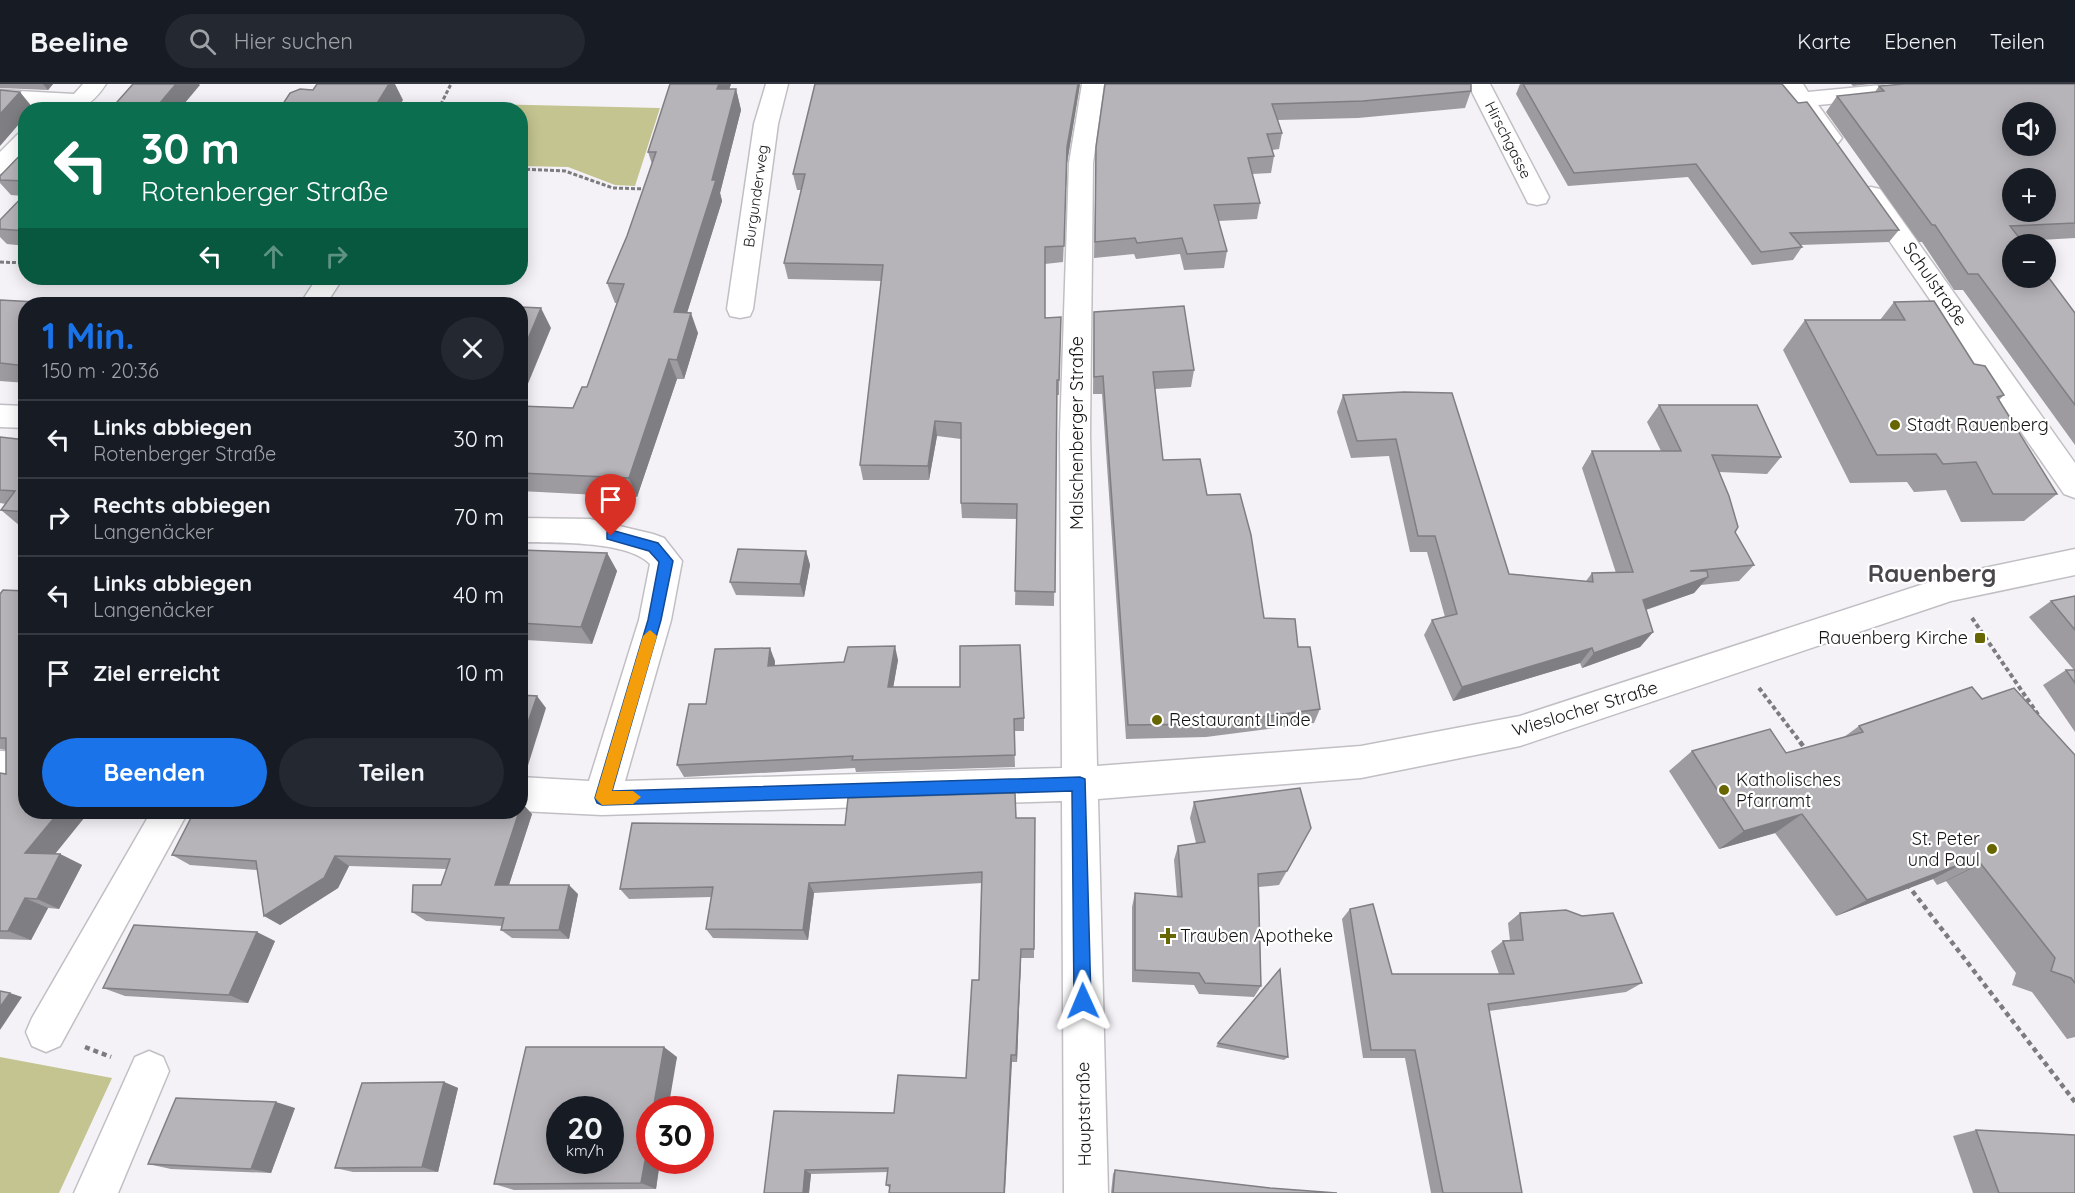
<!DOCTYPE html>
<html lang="de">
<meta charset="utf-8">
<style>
:root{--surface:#171b24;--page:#242831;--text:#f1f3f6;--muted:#9ea1a6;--line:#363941;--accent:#1a73e8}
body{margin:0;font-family:Quicksand,sans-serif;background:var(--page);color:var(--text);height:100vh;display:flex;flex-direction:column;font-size:22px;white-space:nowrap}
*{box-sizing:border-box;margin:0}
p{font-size:20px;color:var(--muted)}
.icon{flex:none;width:33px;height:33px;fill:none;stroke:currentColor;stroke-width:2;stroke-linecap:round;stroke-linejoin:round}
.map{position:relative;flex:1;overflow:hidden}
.side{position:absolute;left:18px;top:213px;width:510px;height:522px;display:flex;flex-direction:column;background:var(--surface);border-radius:24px;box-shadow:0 3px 15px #0003}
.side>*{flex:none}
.top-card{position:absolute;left:18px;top:18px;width:510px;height:183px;border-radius:24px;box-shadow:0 3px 15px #0003;background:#0b6e4f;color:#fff;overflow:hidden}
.buttons{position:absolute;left:2002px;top:18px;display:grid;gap:12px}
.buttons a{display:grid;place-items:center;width:54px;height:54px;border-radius:50%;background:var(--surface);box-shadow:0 3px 15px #0003;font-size:30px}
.speed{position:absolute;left:546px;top:1012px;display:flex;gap:12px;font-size:30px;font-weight:700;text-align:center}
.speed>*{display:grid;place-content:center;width:78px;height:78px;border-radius:50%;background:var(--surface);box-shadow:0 3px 15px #0003;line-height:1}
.speed small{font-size:15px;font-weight:400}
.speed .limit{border:9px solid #d22;background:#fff;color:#111}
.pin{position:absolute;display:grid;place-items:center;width:51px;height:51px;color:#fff;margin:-62px -26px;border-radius:50% 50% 50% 0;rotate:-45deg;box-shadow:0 0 6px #0007}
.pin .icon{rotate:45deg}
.me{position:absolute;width:66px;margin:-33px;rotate:359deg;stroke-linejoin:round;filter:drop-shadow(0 0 4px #0008)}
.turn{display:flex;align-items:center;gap:21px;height:126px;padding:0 24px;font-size:27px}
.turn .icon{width:78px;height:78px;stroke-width:2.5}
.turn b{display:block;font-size:42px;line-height:51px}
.lanes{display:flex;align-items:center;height:57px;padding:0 24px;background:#0003;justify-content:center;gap:30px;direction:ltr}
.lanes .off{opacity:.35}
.round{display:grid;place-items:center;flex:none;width:63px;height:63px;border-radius:32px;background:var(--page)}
.overview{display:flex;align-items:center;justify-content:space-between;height:102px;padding:0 24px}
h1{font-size:36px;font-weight:700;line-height:45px;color:var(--accent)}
.cta{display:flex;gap:12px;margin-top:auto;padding:12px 24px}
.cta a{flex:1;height:69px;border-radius:36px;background:var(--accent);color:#fff;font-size:24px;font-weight:700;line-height:69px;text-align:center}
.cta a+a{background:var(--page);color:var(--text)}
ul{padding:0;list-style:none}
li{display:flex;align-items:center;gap:18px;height:78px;padding:0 24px;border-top:2px solid var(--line)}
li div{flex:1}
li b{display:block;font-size:22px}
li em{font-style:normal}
header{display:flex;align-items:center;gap:36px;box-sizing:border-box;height:84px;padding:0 30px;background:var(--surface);border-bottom:2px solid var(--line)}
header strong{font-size:28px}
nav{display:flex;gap:33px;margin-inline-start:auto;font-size:21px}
.search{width:420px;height:54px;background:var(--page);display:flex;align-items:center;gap:15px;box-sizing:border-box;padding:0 21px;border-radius:33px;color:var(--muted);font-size:22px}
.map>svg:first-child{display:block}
</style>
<header>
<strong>Beeline</strong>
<div class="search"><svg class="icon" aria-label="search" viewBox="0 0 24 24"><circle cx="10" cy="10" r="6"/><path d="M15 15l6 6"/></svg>Hier suchen</div>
<nav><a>Karte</a><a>Ebenen</a><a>Teilen</a></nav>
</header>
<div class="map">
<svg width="2075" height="1109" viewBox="0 0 2075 1109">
<rect width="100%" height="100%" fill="#f4f2f7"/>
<!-- green -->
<g fill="#c3c490">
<path d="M445,19L660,24L635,102L615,101L568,83L521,82L520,26L442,25Z"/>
<path d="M0,973L112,994L59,1109H0Z"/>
</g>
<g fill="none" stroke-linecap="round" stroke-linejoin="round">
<!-- minor casing -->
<g stroke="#c1bfc4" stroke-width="3">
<g id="minor">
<path d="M83,0H106C87,29 74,26 42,26L44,22L0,20V6L74,10Z"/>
<path d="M766,0H788L778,40L753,225L750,232L740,234L730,232L727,225L754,40Z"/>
<path d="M1082,0H1104L1093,79L1090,350L1097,682L1361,662L1520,632L1951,491L2075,465V491L1951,517L1520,662L1361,694L1098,715L1108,1109H1064L1062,717L602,731L520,727V693L589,697L639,536L650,480C627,456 553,459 520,458V434L590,435L653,450L664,454L682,477L671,536L625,697L1062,684L1060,350L1069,79Z"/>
<path d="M1468,0H1490L1549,113L1546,119L1537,121L1528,119Z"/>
<path d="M1780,0H1803L1808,8L1881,1L1889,3L1892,8L1889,13L1881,15L1818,21L1842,54L1838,59L1830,61L1822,59Z"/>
<path d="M26,48V70L9,87L0,90V68L18,50Z"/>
<path d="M1871,103L1880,105L2075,379V414L2064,410L1862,117L1859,111L1862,105Z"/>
<path d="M317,194H343L326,220H300Z"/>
<path d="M0,321L26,322V344L0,343Z"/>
<path d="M0,667L26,668V700L0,699Z"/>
<path d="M151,728H188L60,962L46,968L32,962L26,948L32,934Z"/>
<path d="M149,967L163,973L169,987L118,1109H74L135,973Z"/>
</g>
</g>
<!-- path-far2 -->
<g stroke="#7c7b7e" stroke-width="3" stroke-dasharray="4 2" stroke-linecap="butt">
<path d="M438,26L451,0"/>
<path d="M520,85L565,87L613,104L646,105"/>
<path d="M0,178L26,179"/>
<path d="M253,194L288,196"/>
</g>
<!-- path-far1 -->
<g stroke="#7c7b7e" stroke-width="4" stroke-dasharray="4.5 3" stroke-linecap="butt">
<path d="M1972,534L2039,632"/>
<path d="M1759,604L1801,659"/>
</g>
<!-- path -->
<g stroke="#7c7b7e" stroke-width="4.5" stroke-dasharray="5 4" stroke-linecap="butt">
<path d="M1800,658L1807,667"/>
<path d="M1907,800L2075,1018"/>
<path d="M85,963L111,973"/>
</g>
<!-- minor -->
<use href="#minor" fill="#fff" fill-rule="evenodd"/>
</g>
<!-- wall -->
<g fill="#9d9b9f">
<path d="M0,0H53L48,6L0,4Z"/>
<path d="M731,0L729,5H736L741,26L720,109L722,117L687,229L698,249L684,295H677L637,413L520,407V322L573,324L587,303L617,219H615L607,199L627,152L652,80L648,68Z"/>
<path d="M815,0H1080L1067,79L1063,178L1045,180V234L1061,233L1059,311H1057L1054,522L1015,521L1017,435L962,434L961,419V355L937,352L929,396H863L860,381L881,197L788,195L784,179L801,106H797L793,90Z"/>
<path d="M1105,0L1471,7L1465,24L1358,34L1278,36L1282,49L1279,65L1272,66L1274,72L1271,89L1252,90L1260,119L1257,135L1218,137L1227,167L1224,184L1184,186L1180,170L1136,175L1134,170L1094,174L1096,63Z"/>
<path d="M1520,0H1782L1899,146L1889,158L1800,161L1802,163L1793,176L1752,181L1688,93L1568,102L1516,10Z"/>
<path d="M1851,0H1871L1853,2Z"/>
<path d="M2075,0V154L2021,157L2075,229V361L1963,206H1954L1922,158H1919L1826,28L1837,12L1875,8L1879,2Z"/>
<path d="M26,65V162L7,160L0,153V136L23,112L11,111L0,99V92Z"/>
<path d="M0,216L26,220V299L0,297Z"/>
<path d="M1894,218L1974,280L2004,311L1999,316L2057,410L2024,437L1961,438L1946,406L1914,408L1907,398L1850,399L1783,266L1805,236H1880Z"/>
<path d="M1094,228L1194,286L1191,303L1155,305L1163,376L1207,411L1264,534L1298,563L1320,625L1314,639L1206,653L1126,655L1102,310H1093Z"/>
<path d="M1404,308L1509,490L1586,497L1592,489H1616L1582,384L1592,367H1661L1647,338L1659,321L1781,373L1767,390L1719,388L1735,448L1754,481L1739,497L1701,501L1694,509L1646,526L1653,548L1640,563L1582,584L1580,579L1453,617L1424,551L1432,536L1445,533L1427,468H1410L1389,372L1351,374L1337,328L1343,311Z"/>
<path d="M0,353L26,356V442H20L1,426L6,420L0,419Z"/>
<path d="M520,466L607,469L617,487L592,560L526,556L520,573Z"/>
<path d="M806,467L810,481L804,513L736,511L730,498Z"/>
<path d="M0,510L55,770H60L82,781L59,825L48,824L31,856L0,855V689L6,690V666L0,665Z"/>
<path d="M2075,512V648L2043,601L2066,586H2074L2029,533L2051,517Z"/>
<path d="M898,576L893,603L1024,634V647H1014L1015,683L856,688L855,684L684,693L677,681L706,620L775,577V582Z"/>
<path d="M1982,615L2075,671V953L2067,955L2032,908L2012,901L2016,889L1946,797L1937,801L1933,795L1836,832L1775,749L1719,765L1669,687L1692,667L1786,669L1844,653L1859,642Z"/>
<path d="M1194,718L1311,744L1279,801L1259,803L1261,902L1254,913L1199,910L1194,901L1132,898V823L1135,809L1177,813L1174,776L1178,762L1196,759L1190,734Z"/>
<path d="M532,730L509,801L578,810L569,855L512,854L501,846L502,842L426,837L412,828L441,801L447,785L349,782L338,804L280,841L257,786L190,781L172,771Z"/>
<path d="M1016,734H1035L1034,874H1021L1017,978H1012L890,1104L886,1101L888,1088L811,1090L809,1109H764L894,1029L966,994L979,896L982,799L814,809L808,856L713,854L706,845L711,813L629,815L620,805L845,741Z"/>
<path d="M1350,825L1392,890H1499L1491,867L1503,857H1510L1508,839L1520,829L1642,899L1626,908L1489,927L1522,1109H1431L1405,974H1363L1342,835Z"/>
<path d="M275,857L248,919L125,912L103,904Z"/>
<path d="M1218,959L1288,973L1284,976L1216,963Z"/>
<path d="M677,973L650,1077H660L656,1105L514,1106L494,1100Z"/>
<path d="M444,998L458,1004L438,1088H353L335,1084Z"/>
<path d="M295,1024L271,1089L171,1085L148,1080Z"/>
<path d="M1976,1046L2075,1109H1973L1953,1052Z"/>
<path d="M1115,1086L1270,1104L1337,1109H1111L1113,1090Z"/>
</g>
<!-- shaded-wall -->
<g fill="#7f7e82">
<path d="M43,0H53L48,6Z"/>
<path d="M176,0H199L200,1L179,26H154Z"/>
<path d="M389,0H395L403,16L397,26H373Z"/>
<path d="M719,0H731L722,26L717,5Z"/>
<path d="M1078,0H1080L1067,79L1063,178L1067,63Z"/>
<path d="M736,5L741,26L720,109L722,117L681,248L674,228L712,96Z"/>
<path d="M20,8L33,24L31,26H26V32L0,62V30Z"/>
<path d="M541,224L551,244L520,319V274Z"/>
<path d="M691,229L698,249L684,295L677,276Z"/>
<path d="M669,275L677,295L637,413L629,394Z"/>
<path d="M935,337L937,352L929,396L928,382Z"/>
<path d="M806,467L810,481L804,513L800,500Z"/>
<path d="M607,469L617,487L592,560L581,543Z"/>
<path d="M1708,493L1694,509L1630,531L1643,516Z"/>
<path d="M520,548L526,556L520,573Z"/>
<path d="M1653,548L1640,563L1582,584L1594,569Z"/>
<path d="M895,562L898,576L891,616L888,603Z"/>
<path d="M770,564L775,577L773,595L768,582Z"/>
<path d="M1592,564L1580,579L1453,617L1462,603Z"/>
<path d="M537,612L546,624L525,691L520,692V662Z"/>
<path d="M522,719L532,730L506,810L495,801L519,728H520Z"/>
<path d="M59,728H89L47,780L25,769Z"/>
<path d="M1802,730L1775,749L1719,765L1744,747Z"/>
<path d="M60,770L82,781L59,825L37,815Z"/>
<path d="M335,772L349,782L338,804L280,841L264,832Z"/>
<path d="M1966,778L1933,795L1836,832L1867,816Z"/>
<path d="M1981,780L1946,797L1937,801L1971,784Z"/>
<path d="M809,799L814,809L808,856L803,846Z"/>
<path d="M569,801L578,810L569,855L559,846Z"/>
<path d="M25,814L48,824L31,856L8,847Z"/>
<path d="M257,848L275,857L248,919L229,911Z"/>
<path d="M1021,865V874L1017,978L1016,971Z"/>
<path d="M10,909L22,913L0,946V923Z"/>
<path d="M664,963L677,973L668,1026H653Z"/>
<path d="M1011,971L1012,978L1005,1109H1004Z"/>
<path d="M444,998L458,1004L438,1088L422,1083Z"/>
<path d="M276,1018L295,1024L271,1089L251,1085Z"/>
<path d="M650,1049V1077H660L656,1105L641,1099Z"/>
<path d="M805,1086L811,1090L809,1109H803Z"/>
</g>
<!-- building -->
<g fill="#b6b4b9" stroke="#7f7e82" stroke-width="1.5" fill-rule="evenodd">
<path d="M133,0H176L154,26H110Z"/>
<path d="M317,0H389L373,26H279L290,9L300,5L313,6Z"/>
<path d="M670,0H719L717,5H736L712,96H716L674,228L691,229L677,276L669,275L629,394L520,389V322L573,324L582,303H587L624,200L607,199L627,152L656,68H648Z"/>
<path d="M815,0H1078L1067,63L1064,162L1045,163V234L1061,233L1059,296H1057L1055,508L1015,507L1017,420L961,419V339L935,337L928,382L860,381L883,181L784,179L805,90H793Z"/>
<path d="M1105,0H1471V7L1363,17L1272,20L1282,49L1267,50L1274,72L1248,74L1260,119L1214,121L1227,167L1187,170L1182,154L1137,159L1135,154L1095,158L1096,63Z"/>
<path d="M1523,0H1782L1798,19L1807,18L1899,146L1790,149L1802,163L1761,168L1696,80L1574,89Z"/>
<path d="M1904,0H2075V139L2010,142L2024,160H2013V194H2046V190L2075,229V321L1978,190H1968L1935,141H1932L1837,12L1884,7L1879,2ZM2013,28H2046V62H2013ZM2013,94H2046V128H2013Z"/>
<path d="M0,6L20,8L0,30Z"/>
<path d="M26,65V97L0,96V92Z"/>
<path d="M26,109V147L0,145V136Z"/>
<path d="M0,216L54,219L53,220H26V282L0,279Z"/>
<path d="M1934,217L1974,280L1985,282L2004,311L1997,313L2057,410H1993L1976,378L1943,380L1936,370L1877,371L1805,236H1905L1894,218Z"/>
<path d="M1184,222L1194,286L1153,288L1163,376L1200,375L1207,411L1240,410L1251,451L1264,534L1295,535L1298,563H1310L1320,625L1210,640L1128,641L1103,292L1094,293V228Z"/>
<path d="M520,223L541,224L520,274Z"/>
<path d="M1404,308L1452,309L1509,490L1593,498L1592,489L1633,488L1592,367H1681L1659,321H1757L1781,373L1712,371L1729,412L1738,443L1735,448L1754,481L1690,487H1707L1708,493L1643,516L1653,548L1594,569L1592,564L1462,603L1432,536L1457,530L1435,452H1418L1396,355L1357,357L1343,311Z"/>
<path d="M0,353L26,356V428L1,426L15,407L0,406Z"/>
<path d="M738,465L806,467L800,500L730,498Z"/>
<path d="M520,466L607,469L581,543L520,539Z"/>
<path d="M3,506L26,507V728H59L25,769L60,770L37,815L25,814L8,847H0V689L6,690V654H0V510Z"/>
<path d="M2075,512V546L2051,517Z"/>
<path d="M1020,561L1024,634L1014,635L1015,671L852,676L853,672L677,681L689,620H706L715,565L770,564L768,582L844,578L848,563L895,562L888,603H960V562Z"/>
<path d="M2066,586H2075V599Z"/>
<path d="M1972,603L1982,615L2014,604L2075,671V899L2071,894L2051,887L2055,874L1981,780L1971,784L1966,778L1867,816L1802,730L1744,747L1692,667L1770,645L1786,669L1863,648L1859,642Z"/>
<path d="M520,611L537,612L520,662Z"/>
<path d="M1300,704L1311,744L1287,787L1258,790L1261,902L1205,899L1199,889L1135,886V809L1182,813L1178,762L1205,758L1194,718Z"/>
<path d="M1015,709L1016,734H1035L1034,865H1021L1016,971H1011L1004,1109H889L890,1101H886L888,1084L805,1086L803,1109H764L774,1027L894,1029L898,991L966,994L972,896H979L982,788L809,799L803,846L706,845L713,803L620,805L632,739L845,741L848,714Z"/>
<path d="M194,728H519L495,801H569L559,846H501L504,834L412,828L413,801H441L450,775L335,772L324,794L264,832L256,777L172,771Z"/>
<path d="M1373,820L1392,890H1514L1503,857L1523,856L1520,829L1566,826L1582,832L1613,829L1642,899L1488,920L1522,1109H1443L1415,966H1371L1350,825Z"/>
<path d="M134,841L257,848L229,911L103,904Z"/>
<path d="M1280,885L1288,973L1218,959Z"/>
<path d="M0,907L10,909L0,923Z"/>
<path d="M526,963H664L653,1026H650V1049L641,1099L494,1100ZM560,1026H610V1077H560Z"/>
<path d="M444,998L422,1083L335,1084L362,999Z"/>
<path d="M176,1014L276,1018L251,1085L148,1080Z"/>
<path d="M1976,1046L2075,1051V1109H1999Z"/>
<path d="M1115,1086L1270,1104L1337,1109H1113Z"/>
</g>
<!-- route -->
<path fill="#1a73e8" stroke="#114b97" stroke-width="1.5" d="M611,446L658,459L673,477L661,536L612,707L1080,693L1085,695L1091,917L1088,923L1083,925L1077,923L1074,917L1072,707L602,721L597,719L595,714L648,536L659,478L649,467L607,455V448Z"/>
<!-- slow -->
<path fill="#f59e0b" d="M650,546L657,552L612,707H633L641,713L633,720L602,721L595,714L643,552Z"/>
<!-- markers -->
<g fill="#676600" stroke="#fff" stroke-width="2">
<circle cx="1895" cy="341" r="6"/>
<rect x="1974" y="548" width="12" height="12" rx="3"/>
<circle cx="1157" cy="636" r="6"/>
<circle cx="1724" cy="706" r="6"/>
<circle cx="1992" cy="765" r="6"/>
<path d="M1165 843h6v6h6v6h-6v6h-6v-6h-6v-6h6z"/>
</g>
<g text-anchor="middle" stroke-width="4.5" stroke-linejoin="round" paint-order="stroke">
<!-- far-street labels -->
<g font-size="15" fill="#141415" stroke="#fff">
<text transform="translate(1508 56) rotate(63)" y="5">Hirschgasse</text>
<text transform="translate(756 112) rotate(-82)" y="5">Burgunderweg</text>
</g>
<!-- street labels -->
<g font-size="18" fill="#141415" stroke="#fff">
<text transform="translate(1935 200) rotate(55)" y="6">Schulstraße</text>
<text transform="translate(1077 349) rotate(-90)" y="6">Malschenberger Straße</text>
<text transform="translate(1585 625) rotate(-17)" y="6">Wieslocher Straße</text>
<text transform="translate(1084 1030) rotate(-91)" y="6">Hauptstraße</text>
</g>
<!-- poi labels -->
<g font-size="18" fill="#141415" stroke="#fff" text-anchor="start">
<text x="1907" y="347">Stadt Rauenberg</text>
<text x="1968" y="560" text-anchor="end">Rauenberg Kirche</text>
<text x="1169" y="642">Restaurant Linde</text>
<text x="1736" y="702">Katholisches<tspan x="1736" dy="21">Pfarramt</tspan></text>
<text x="1980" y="761" text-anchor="end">St. Peter<tspan x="1980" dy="21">und Paul</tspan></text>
<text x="1180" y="858">Trauben Apotheke</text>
</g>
<!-- district labels -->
<g font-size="24" font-weight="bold" fill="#49474b" stroke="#fff">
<text x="1932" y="498">Rauenberg</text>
</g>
</g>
</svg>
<div class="buttons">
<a><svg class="icon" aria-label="sound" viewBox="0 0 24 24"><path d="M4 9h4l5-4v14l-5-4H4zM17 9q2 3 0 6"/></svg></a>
<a>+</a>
<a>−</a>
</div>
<div class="speed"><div>20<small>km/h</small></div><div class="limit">30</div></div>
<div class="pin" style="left:611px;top:452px;background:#d93025"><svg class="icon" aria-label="arrive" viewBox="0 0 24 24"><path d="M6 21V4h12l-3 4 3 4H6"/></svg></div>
<svg class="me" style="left:1083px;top:917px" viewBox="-20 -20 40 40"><path d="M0-17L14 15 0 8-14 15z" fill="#1a73e8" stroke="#fff" stroke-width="4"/></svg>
<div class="top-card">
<div class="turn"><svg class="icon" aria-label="left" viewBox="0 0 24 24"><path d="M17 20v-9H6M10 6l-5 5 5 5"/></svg><div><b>30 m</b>Rotenberger Straße</div></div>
<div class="lanes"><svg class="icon" aria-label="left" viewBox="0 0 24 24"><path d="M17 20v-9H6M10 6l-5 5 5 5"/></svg><svg class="icon off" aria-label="ahead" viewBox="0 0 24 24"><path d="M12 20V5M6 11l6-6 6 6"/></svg><svg class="icon off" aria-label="right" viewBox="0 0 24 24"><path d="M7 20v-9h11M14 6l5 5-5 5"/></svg></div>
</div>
<section class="side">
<div class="overview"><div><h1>1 Min.</h1><p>150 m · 20:36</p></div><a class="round"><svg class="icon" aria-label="close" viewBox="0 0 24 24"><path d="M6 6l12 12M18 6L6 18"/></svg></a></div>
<ul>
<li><svg class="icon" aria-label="left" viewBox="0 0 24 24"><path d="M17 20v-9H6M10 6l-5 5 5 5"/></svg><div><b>Links abbiegen</b><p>Rotenberger Straße</p></div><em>30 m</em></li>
<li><svg class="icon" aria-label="right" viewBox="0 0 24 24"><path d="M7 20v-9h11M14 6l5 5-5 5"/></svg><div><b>Rechts abbiegen</b><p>Langenäcker</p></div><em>70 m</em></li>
<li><svg class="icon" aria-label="left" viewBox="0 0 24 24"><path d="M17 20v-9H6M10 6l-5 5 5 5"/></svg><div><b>Links abbiegen</b><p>Langenäcker</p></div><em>40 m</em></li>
<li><svg class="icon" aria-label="arrive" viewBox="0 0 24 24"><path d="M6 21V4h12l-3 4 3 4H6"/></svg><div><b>Ziel erreicht</b></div><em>10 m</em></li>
</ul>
<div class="cta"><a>Beenden</a><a>Teilen</a></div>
</section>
</div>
